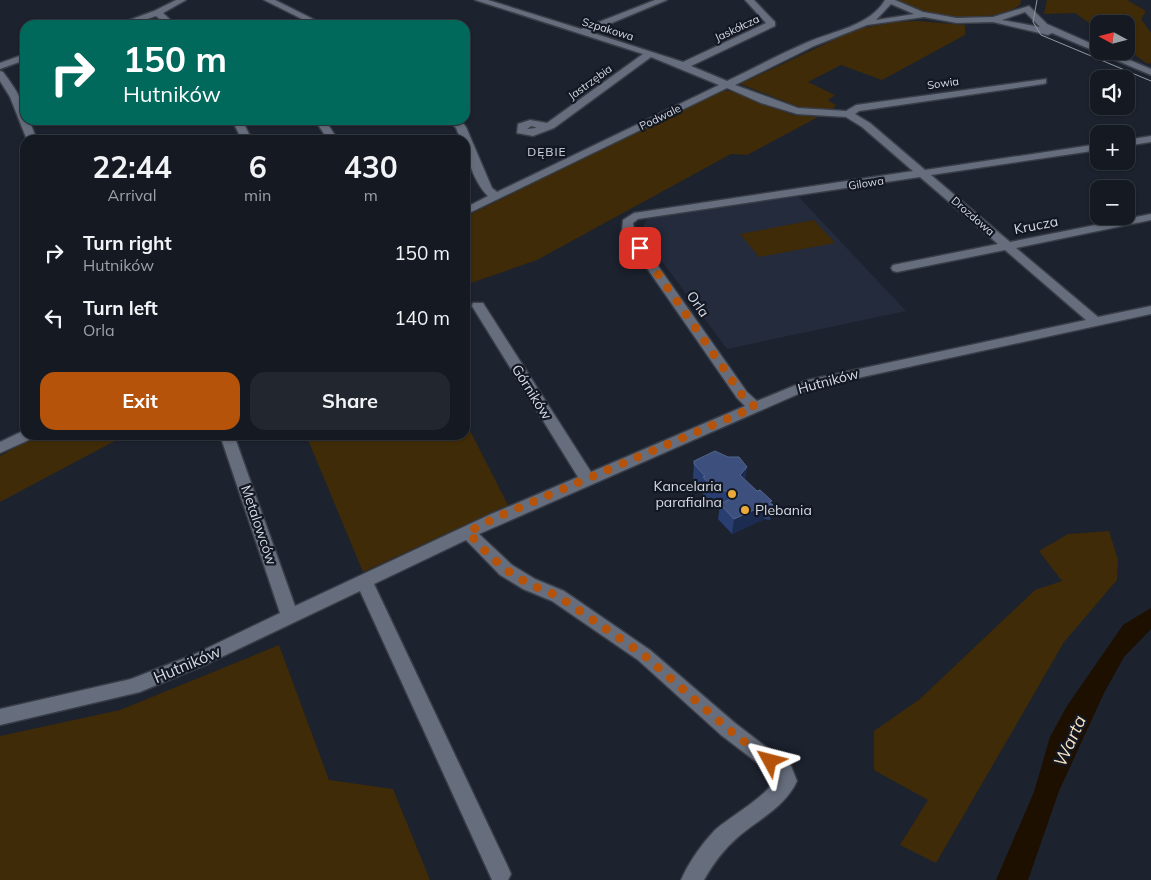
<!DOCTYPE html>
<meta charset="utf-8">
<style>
:root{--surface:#151a22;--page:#22272f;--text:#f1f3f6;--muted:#9da1a5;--line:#343840;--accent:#b45309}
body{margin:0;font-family:Mulish,sans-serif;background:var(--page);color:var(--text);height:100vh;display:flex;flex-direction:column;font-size:19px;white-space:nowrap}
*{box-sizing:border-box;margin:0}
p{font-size:16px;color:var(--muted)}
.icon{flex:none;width:28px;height:28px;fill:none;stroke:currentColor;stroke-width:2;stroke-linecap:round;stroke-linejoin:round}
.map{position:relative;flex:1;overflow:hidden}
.panel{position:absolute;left:20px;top:135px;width:450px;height:305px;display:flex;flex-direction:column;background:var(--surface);border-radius:15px;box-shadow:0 1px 4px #0004,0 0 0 1px var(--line)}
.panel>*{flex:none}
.guide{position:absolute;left:20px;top:20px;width:450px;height:105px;border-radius:15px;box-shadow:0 1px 4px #0004,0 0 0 1px var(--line);background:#00695c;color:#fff;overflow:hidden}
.needle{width:32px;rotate:277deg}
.fabs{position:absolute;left:1090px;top:15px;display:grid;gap:10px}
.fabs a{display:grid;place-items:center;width:45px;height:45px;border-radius:10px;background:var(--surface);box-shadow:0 1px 4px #0004,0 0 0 1px var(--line);font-size:25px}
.pin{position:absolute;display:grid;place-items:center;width:42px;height:42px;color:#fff;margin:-21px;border-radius:10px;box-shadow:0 2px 8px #0006}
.me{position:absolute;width:55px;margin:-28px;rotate:308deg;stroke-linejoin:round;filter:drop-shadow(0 0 4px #0008)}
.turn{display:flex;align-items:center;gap:18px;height:105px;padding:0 20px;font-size:22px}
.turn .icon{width:65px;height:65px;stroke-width:2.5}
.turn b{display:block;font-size:35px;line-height:42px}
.eta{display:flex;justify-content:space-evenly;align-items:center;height:85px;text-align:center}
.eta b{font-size:30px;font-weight:700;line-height:35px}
.action{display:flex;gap:10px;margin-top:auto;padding:10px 20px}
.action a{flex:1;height:58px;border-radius:15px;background:var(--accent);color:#fff;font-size:20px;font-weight:700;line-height:58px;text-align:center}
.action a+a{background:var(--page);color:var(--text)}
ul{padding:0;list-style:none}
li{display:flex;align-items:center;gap:15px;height:65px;padding:0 20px}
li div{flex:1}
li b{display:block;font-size:19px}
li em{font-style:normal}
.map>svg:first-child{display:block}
</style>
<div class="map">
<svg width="1151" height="880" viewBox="0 0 1151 880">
<rect width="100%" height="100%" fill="#1c222e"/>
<!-- built -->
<path fill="#232b3c" d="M798,196L906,311L727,349L641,233L647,218Z"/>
<!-- green -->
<g fill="#3f2b07">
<path d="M899,0H1021L1020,5C992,25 926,19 899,0Z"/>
<path d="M1047,0H1127L1146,11L1141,19L1151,33V63L1148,64L1126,49V24H1099V30L1075,13L1044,14Z"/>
<path d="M918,21L965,25V35L882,80L841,65L808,82L835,95L828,100L836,105L832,111L802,108L740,84L857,29L895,22Z"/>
<path d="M720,91H730L793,115L818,117L747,155L731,154L537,260L465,285V217Z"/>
<path d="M814,220L835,243L759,257L740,234Z"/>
<path d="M465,421L508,505L363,572L306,435H465Z"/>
<path d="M38,435H126L0,502V456Z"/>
<path d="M1109,531L1118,560L1117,580L1064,642L936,863L900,845L928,800L874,770V731L920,699L1035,590L1062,581L1039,551L1068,534Z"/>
<path d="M279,645L329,780L393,789L430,880H0V736L120,710Z"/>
</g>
<!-- water -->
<path fill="#1d1000" d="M1151,608V629L1124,657L1104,693L1059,791L1028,880H996L1034,792L1050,737L1067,706L1123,625Z"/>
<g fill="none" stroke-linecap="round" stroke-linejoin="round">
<!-- minor casing -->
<g stroke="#383d47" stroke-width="3">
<g id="minor">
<path d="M176,0H186L163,13L176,25H167L156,16L129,25H116L154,11Z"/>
<path d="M264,0H275L325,25H314Z"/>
<path d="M475,0H488L581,29L655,0H667L590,32L683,62L766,23L745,0H754L775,22V26L691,66L727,81C754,68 780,54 808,42C833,31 870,26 885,0H895L923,12L957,18L993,17L1029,6L1047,24L1099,47V51H1108L1151,69V75L1052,33L1048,35L993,22L957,23L924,17L867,25L814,46L735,85L798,108L846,111L856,105L1046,79V83L1043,84L859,111L855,114L870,123L925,170L1099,144V150L931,175L1010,242L1151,214V220L1016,248L1098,317L1151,306V314L812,388L479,534L512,565L535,579L564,591L650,650L735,723L791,766L797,781C786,806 758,820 738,837C724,849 713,864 704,880H681C689,862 701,845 714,831C729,817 770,795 776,777L721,735L638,660L552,601L523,589L500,575L466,540L374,584L508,867L511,874L508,880H492L360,591L207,664L140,692L0,725V709L131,679L195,654L280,613L220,435H234L295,606L489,515L578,477L472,306L473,303H483L591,472L745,406L737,398L622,232L623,220L634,213L913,171L862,127L846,117L797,114L761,103L727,88L465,215V208L488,196C476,185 465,157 465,140H461L456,128L449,120H460L466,127L492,188L497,192L719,85L651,57L554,128L533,136L517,133L518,124L530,120L547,123L643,54ZM891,4L914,14L876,20ZM1025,12L1040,27L1002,20ZM531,126L535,127L536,128L527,129ZM920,177L998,244L893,265L891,268L893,271L897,272L1005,250L1086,320L808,380L757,401L747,392L634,232L633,223L638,219Z"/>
<path d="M25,54V60L0,69V63Z"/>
<path d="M0,71L3,72C14,87 25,101 25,120H29L37,140H27L10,97L0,81Z"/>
<path d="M232,120H242L252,140H242Z"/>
<path d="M315,120H325L338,140H328Z"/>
<path d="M1151,136V142L1126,146V140Z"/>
<path d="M25,430V435H33L31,439L0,453V442Z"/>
</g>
</g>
<!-- minor -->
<use href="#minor" fill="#666d7c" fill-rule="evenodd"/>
<!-- tram -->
<path stroke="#9399a2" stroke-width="1" d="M1037,0L1033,22L1041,35L1151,81"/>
</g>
<!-- wall -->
<path fill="#293e71" d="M694,461L747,467L745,480L773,505L770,520L764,519L732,534L718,519L720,505L710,502L701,492L702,489L693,479Z"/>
<!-- shaded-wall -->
<g fill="#1c2c51">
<path d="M747,467L745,482L740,475Z"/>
<path d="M767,504L764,519L732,534L734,519Z"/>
</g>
<!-- building -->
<path fill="#3c4f7d" stroke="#54658d" d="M715,451L728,457H739L747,467L740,475L757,491L760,490L772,501L769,502L773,505L767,504L734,519L720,504L739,495L712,487L703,477L705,476L694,464V461Z"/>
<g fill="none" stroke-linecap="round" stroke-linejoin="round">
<!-- route -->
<path stroke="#b45309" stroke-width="9" stroke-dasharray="0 16.2" d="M640,248L742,395L755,407L495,518L468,532L486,552L506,570L529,584L558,596L644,655L728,729L770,761"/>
</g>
<!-- markers -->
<g fill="#eaaa39" stroke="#131824" stroke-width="2">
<circle cx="732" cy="494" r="5"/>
<circle cx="745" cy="510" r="5"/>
</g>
<g text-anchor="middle" stroke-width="4.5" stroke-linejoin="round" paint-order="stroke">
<!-- far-street labels -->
<g font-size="11" fill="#d6dbe3" stroke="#131824">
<text transform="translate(737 28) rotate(-25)" y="4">Jaskółcza</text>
<text transform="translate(608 29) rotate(17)" y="4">Szpakowa</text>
<text transform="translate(590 82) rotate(-36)" y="4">Jastrzębia</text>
<text transform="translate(943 83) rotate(-8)" y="4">Sowia</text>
<text transform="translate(660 117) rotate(-26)" y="4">Podwale</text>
<text transform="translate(866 183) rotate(-9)" y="4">Gilowa</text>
<text transform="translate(973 216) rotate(41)" y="4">Drozdowa</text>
</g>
<!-- far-neighbourhood labels -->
<g font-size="12" letter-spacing="1" fill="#d6dbe3" stroke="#131824">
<text x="547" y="156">DĘBIE</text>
</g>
<!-- street labels -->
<g font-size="14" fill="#d6dbe3" stroke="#131824">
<text transform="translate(1036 225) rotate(-11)" y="5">Krucza</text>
<text transform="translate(698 304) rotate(55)" y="5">Orla</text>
<text transform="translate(828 381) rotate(-15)" y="5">Hutników</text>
<text transform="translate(532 392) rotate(58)" y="5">Górników</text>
<text transform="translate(259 525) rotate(71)" y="5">Metalowców</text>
</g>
<!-- poi labels -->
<g font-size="14" fill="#d6dbe3" stroke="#131824" text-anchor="end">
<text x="722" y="491">Kancelaria<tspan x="722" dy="16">parafialna</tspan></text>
<text x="755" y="515" text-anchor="start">Plebania</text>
</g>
<!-- near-street labels -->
<g font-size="16" fill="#d6dbe3" stroke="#131824">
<text transform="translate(187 664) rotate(-23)" y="6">Hutników</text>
</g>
<!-- near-water labels -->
<g font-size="18" font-style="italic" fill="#f6dfbd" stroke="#131824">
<text transform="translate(1070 741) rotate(-66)" y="6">Warta</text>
</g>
</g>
</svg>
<div class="fabs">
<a><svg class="needle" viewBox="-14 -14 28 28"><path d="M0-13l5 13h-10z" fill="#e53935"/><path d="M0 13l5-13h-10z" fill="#9da1a5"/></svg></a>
<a><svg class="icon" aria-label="sound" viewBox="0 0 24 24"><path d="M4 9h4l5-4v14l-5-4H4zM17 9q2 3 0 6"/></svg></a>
<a>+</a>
<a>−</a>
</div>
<div class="pin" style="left:640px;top:248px;background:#d93025"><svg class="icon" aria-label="arrive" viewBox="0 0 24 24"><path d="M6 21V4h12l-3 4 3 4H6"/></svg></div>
<svg class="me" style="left:770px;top:761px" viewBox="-20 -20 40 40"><path d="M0-17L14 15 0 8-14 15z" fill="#b45309" stroke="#fff" stroke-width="4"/></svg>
<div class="guide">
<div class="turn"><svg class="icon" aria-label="right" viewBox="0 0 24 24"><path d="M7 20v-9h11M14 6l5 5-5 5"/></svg><div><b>150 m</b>Hutników</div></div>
</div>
<section class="panel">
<div class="eta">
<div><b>22:44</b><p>Arrival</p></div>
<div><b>6</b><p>min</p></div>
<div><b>430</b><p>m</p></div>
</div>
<ul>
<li><svg class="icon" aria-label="right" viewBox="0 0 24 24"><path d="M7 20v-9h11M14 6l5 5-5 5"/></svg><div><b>Turn right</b><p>Hutników</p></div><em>150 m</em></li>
<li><svg class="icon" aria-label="left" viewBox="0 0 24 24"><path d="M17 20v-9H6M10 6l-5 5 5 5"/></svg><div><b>Turn left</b><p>Orla</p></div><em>140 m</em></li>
</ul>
<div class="action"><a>Exit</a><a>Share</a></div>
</section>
</div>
